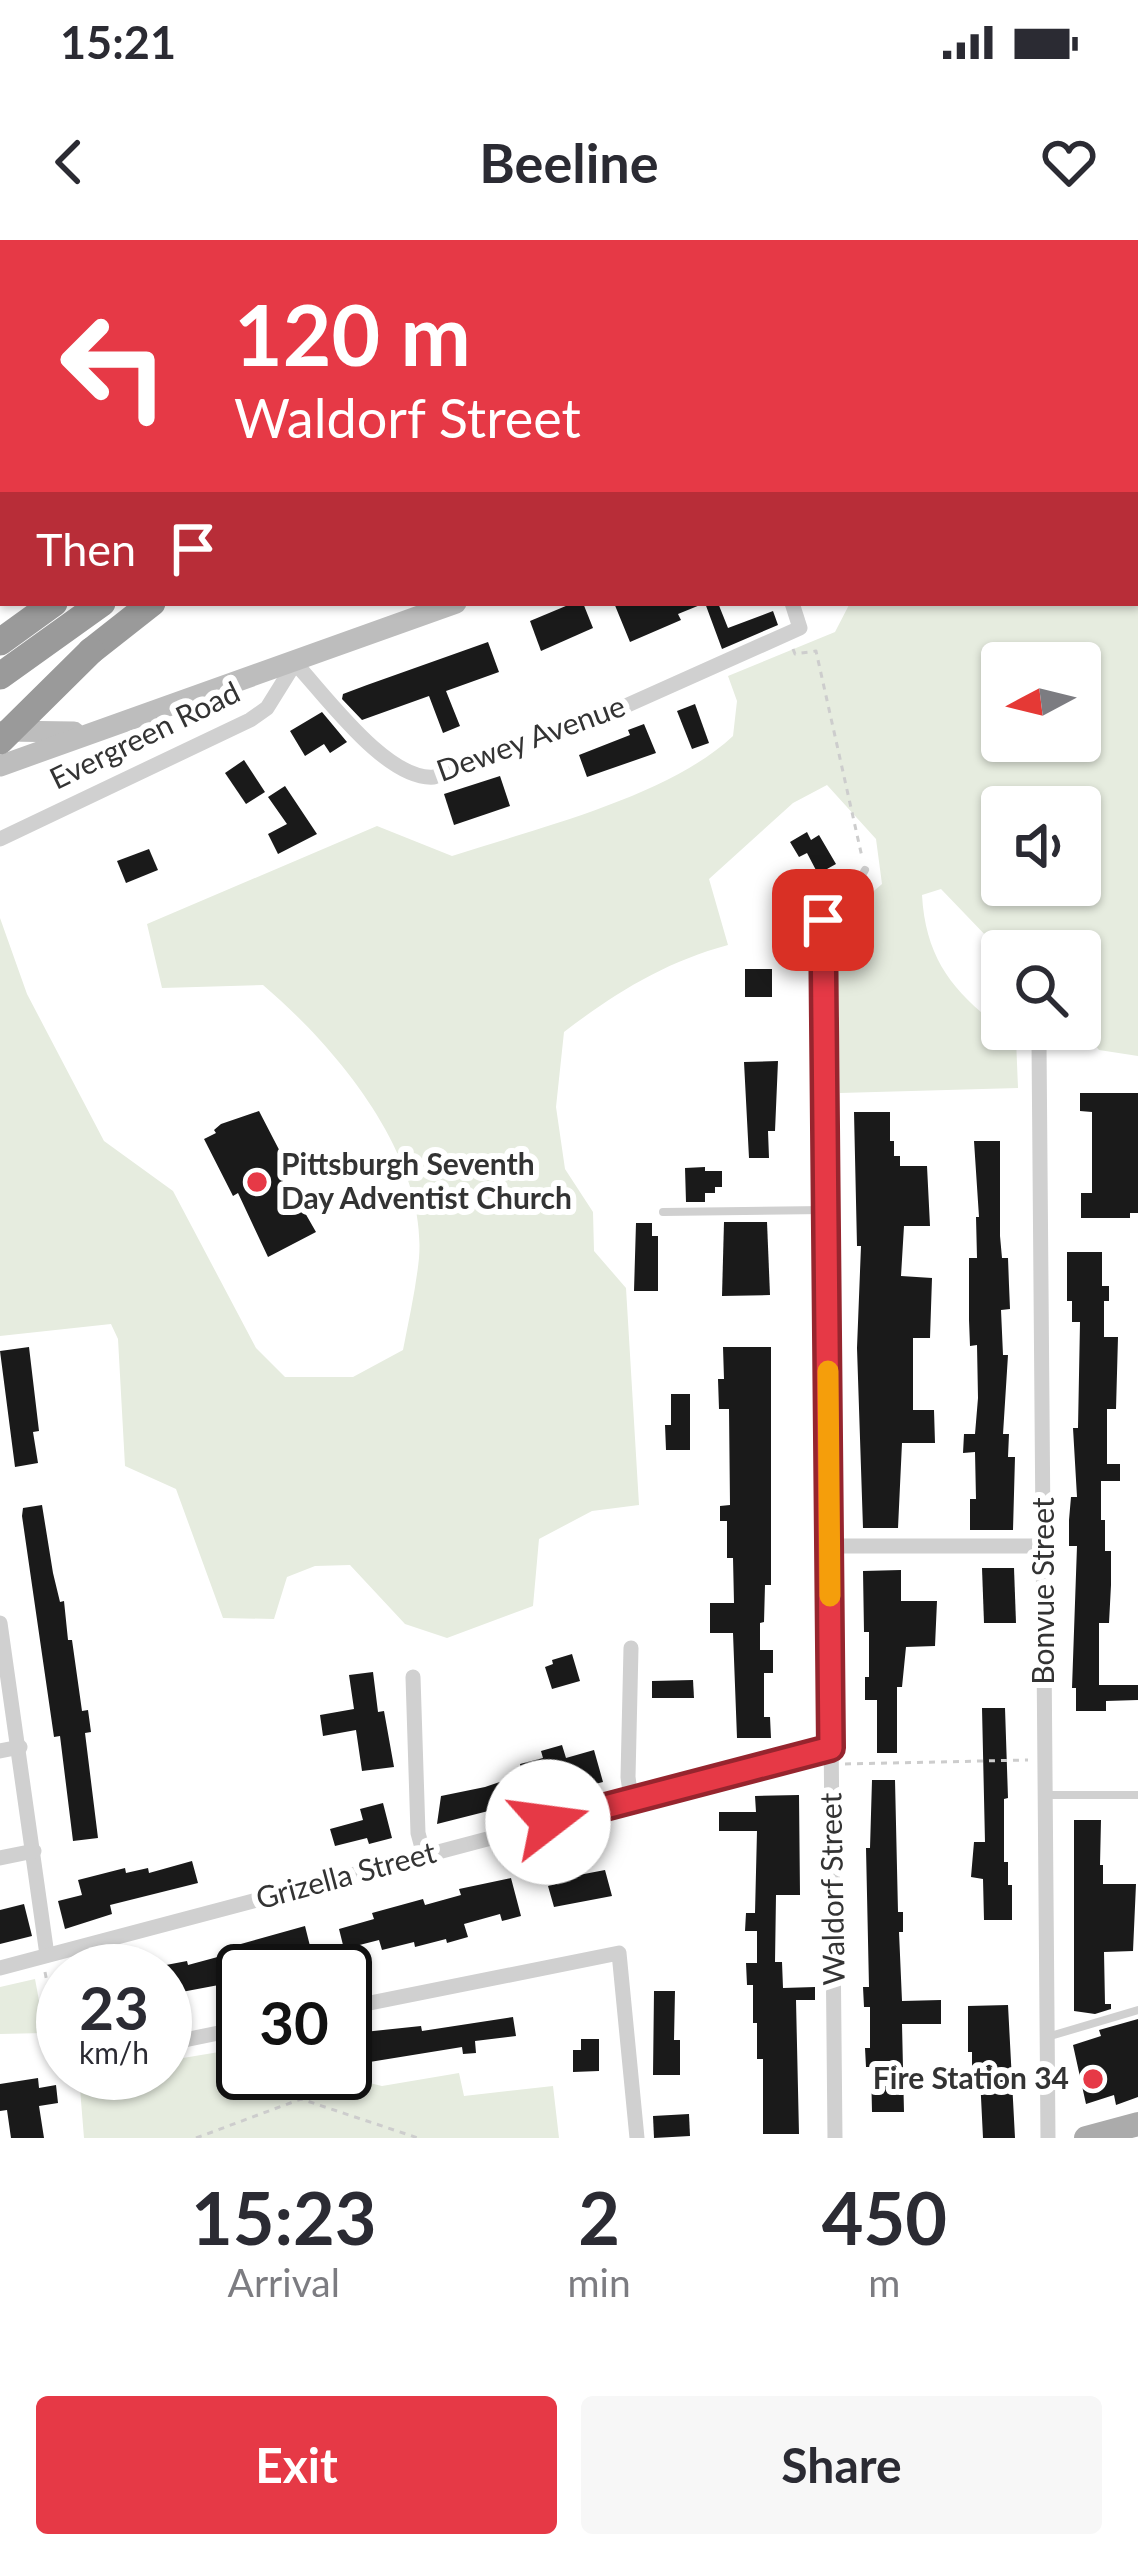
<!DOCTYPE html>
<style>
:root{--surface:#fff;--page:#f7f7f7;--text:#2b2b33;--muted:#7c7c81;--accent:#e63946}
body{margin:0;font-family:Lato,sans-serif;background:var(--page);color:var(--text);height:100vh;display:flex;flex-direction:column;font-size:45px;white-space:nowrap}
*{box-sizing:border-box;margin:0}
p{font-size:39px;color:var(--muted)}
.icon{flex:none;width:66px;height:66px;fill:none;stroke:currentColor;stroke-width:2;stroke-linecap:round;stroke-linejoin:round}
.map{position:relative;height:1898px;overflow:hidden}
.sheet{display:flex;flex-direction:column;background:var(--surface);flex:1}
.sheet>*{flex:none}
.banner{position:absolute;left:0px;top:0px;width:1140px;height:366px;box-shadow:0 3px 9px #0004;background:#e63946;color:#fff;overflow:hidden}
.needle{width:78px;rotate:263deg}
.tools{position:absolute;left:981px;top:402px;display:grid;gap:24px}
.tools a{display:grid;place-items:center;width:120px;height:120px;border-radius:12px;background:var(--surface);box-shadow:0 3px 9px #0004;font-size:60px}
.speed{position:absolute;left:36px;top:1704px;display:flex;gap:24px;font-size:60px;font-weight:700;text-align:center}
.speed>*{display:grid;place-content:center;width:156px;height:156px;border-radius:50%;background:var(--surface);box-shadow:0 3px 9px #0004;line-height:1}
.speed small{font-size:30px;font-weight:400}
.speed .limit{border:6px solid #111;border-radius:18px;background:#fff;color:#111}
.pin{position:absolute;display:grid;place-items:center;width:102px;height:102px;color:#fff;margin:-51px;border-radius:24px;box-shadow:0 6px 18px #0006}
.me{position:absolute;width:132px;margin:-66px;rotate:75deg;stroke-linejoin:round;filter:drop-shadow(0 0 9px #0008)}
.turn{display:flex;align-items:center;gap:42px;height:252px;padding:0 36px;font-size:54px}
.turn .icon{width:156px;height:156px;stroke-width:2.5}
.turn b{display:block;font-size:84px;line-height:102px}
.then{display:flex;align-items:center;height:114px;padding:0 36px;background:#0003;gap:24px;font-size:45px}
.eta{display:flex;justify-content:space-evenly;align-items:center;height:204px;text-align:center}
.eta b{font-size:72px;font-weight:700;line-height:84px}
.primary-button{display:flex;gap:24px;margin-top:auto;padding:24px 36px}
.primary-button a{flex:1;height:138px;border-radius:12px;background:var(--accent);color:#fff;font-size:48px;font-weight:700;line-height:138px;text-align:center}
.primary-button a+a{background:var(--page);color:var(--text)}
.status{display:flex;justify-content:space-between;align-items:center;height:84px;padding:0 60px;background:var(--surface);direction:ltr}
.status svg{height:33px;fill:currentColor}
header{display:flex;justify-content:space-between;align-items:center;height:156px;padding:0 36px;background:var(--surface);font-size:54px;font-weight:700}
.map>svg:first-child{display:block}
</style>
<div class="status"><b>15:21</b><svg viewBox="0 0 49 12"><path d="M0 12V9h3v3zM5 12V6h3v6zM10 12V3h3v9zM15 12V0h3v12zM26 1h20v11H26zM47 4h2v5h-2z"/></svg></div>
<header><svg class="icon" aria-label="back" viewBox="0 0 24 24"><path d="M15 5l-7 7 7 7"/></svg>Beeline<svg class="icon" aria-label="heart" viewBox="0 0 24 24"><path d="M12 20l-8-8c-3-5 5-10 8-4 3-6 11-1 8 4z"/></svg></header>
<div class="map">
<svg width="1138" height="1898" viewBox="0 0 1138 1898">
<rect width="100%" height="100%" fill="#fff"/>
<!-- green -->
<g fill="#e6ecdf" fill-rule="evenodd">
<path d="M1138,323V816L1099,810L1080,785V711H1002V720L990,700L941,649L922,655C926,726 960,759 1016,799L1018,848L840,853L837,682L882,644L876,599L827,545L793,563L709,639L728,705C665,722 615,753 564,792L556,867L565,929L593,972L594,1011L626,1048L639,1265L592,1271L539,1299L533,1366L447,1398L405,1384L350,1325L315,1326L287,1337L274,1379L223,1378L176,1249L125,1226L118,1099L111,1084L0,1096V678L27,754L104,901L173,951L256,1108L285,1137H353L403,1110C409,1079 416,1048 419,1018C427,915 336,807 263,745L162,748L147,684L377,586L452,616C537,588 668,557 733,496L737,461L728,436L835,392L850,363H1137ZM1080,423V501H1002V423ZM1080,567V645H1002V567Z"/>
<path d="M35,1739L45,1793L0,1794V1747Z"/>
<path d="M243,1808V1833H328L382,1846L459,1833L464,1856L553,1846L559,1898H84L79,1836L165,1833V1821Z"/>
</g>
<!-- building -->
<g fill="#1a1a1a">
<path d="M573,363H583L593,388L541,411L530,381Z"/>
<path d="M614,363H705L678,374L681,380L630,402Z"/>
<path d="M705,363H718L728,388L773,371L778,385L722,409Z"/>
<path d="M488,402L499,432L446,451L460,486L443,493L429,456L362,480L342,459L343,454L367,445Z"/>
<path d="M695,464L709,503L692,509L677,471Z"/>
<path d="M322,472L347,502L330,513L324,504L305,516L290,491Z"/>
<path d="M644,484L656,513L587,537L579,515L630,495L628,490Z"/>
<path d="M244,520L265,552L246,564L225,533Z"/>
<path d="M500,536L510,566L454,585L444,554Z"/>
<path d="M285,546L317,594L278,614L268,594L287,584L268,557Z"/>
<path d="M807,592L811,600L819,595L836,624L818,634L807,613L799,617L790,602Z"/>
<path d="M149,609L158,630L126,643L117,621Z"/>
<rect x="745" y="729" width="27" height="28"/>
<path d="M778,821L775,891H768L769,918H749L744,822Z"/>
<path d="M1080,853H1138V973H1130V978H1081V953H1092V872L1080,871Z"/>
<path d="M259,871L288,927L281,931L316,992L268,1017L238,953L233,956L204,899L216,893L214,890L221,884Z"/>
<path d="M854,872H890V901H894V916H900V926H927L930,986H904L901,1036L932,1038L930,1098H913V1170H934L935,1203H902L898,1288H863L857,1108L861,1006H857Z"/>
<path d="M974,901H1000V996L1002,1018H1008L1009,1045L1010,1069L1001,1070L1003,1115H1008L1003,1194H1009L1008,1217H1015L1013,1290H970V1259H976L975,1212L963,1213L964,1194H975L978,1158L977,1105L970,1106L969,1080V1018H977L976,977H979Z"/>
<path d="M705,927V931H722V947H715V953H705V962H686L685,928Z"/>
<path d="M724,982H767L770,1055L722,1056Z"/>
<path d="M636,983H652V996H658V1051H634Z"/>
<path d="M1067,1012H1102V1046H1109V1061H1104V1097H1118L1116,1169H1107V1224H1120V1241H1101V1280H1105V1311H1111V1345L1109,1383H1099V1445H1138V1460L1106,1461V1471H1076V1448H1072L1077,1306H1069V1280L1071,1257H1077L1073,1188H1078L1080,1082H1072V1061H1067Z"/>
<path d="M29,1107L39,1191L33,1192L38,1223L15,1227L0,1111Z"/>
<path d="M723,1107H771V1345H765L764,1382L760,1383V1410H773V1433H764V1477H770L771,1498H737L733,1393H710V1363H734L733,1318H727V1281H720V1266L730,1265L729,1169H719L718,1139H724Z"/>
<path d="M671,1154H690V1210H666L665,1185H671Z"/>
<path d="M42,1265L53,1333L60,1362L64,1361L68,1400H72L82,1471L88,1470L91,1492L85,1493L98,1598L73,1601L60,1496L54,1497L22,1276L23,1268Z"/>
<path d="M982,1328H1014L1016,1383H984Z"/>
<path d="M901,1330V1361H937L935,1406L906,1407L902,1447H897V1513H877V1460H865V1437H869V1392H864L863,1331Z"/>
<path d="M572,1414L580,1441L552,1449L545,1427L553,1424L552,1420Z"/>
<path d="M373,1432L378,1472L384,1471L394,1527L362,1531L356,1490L323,1496L320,1475L354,1469L349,1435Z"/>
<path d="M693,1440L694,1458H652V1441Z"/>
<path d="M982,1468H1005L1008,1558L1004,1559V1622H1008V1645H1012V1680H984L983,1639L971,1637L974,1602H985Z"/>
<path d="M562,1505L566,1518L594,1510L603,1542L437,1584L441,1556L485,1547L514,1537L512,1532L521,1530L520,1524L543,1518L541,1511Z"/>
<path d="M872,1540H895L898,1672H903V1692H899L902,1761L941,1760V1784H902L904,1872H872L871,1827H866L865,1808H870V1767H864L863,1747H869L866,1608H870Z"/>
<path d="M799,1555L800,1655H776L775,1722H782L783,1748L815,1747V1760H796L799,1894H763V1819H757V1783H753V1745H747L746,1723H757V1691H745L746,1673H755L757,1591H719V1572H756L755,1556Z"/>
<path d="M383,1563L392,1598L369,1604L367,1598L335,1606L330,1589L363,1580L360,1569Z"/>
<path d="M1074,1580H1101L1100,1625H1103V1644H1136L1133,1711L1104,1712L1105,1764H1111V1769L1095,1774L1074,1771Z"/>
<path d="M192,1621L198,1643L110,1665L112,1674L65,1689L58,1661L82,1655L78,1640L125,1628L126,1633L148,1628L149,1633Z"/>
<path d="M605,1630L612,1656L554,1667L548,1646L560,1643L558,1639Z"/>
<path d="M511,1638L521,1676L502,1681L500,1674L464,1684L468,1697L447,1703L446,1699L415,1707L414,1702L382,1710L379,1700L344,1709L339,1689L374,1679L372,1673L423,1659L425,1665L461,1655L459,1649Z"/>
<path d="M24,1664L32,1696L0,1704V1670Z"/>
<path d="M305,1686L315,1726L294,1731L292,1724L266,1731H243V1737L224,1744L171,1754L170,1745L165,1747L166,1725L187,1721L188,1725L225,1715L223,1709Z"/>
<path d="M654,1751H675L674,1800H680V1835H653Z"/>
<path d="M1008,1765L1015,1898H983L980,1837H972V1812H968V1766Z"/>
<path d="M513,1777L516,1796L475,1801L476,1813L463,1814L462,1807L345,1826V1794L421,1786L422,1791Z"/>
<path d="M1138,1779V1857L1116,1865L1114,1855L1086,1864L1073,1805L1101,1796L1099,1790Z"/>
<path d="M581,1799H599V1831L573,1832V1810H581Z"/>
<path d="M38,1838L39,1848L56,1845L58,1863L39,1866L44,1898H11L7,1870L0,1871V1844Z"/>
<path d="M689,1874L690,1896L654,1898L653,1876Z"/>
</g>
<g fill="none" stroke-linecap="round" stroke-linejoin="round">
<!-- path -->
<g stroke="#cdcdcd" stroke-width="3" stroke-dasharray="6 6" stroke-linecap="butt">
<path d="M793,409L795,414L816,411L862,617"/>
<path d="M845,1524L1028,1520"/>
<path d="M45,1732L63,1825"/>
<path d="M196,1898L301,1859L418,1898"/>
</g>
<!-- service -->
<g stroke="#d0d0d0" stroke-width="8">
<path d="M824,679L843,668L865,630"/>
<path d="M663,972L824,970"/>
<path d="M1047,1555H1138"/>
<path d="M1047,1797L1138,1770"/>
</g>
<!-- minor -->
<g stroke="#d0d0d0" stroke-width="15">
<path d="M1137,182H1138"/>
<path d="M0,599L250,480L267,468L295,423C326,456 387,541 434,537L621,468L800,388L792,363"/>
<path d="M823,679L835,1898"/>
<path d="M1039,803L1048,1898"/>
<path d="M829,1306H1043"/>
<path d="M0,1383L47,1715"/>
<path d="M631,1408L628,1537L631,1560"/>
<path d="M413,1437L418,1593L424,1615"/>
<path d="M0,1511L20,1507"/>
<path d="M0,1618L34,1611"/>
<path d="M0,1728L831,1508"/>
<path d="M345,1768L619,1713L637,1898"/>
<path d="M165,1804L243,1788"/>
</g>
<!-- secondary -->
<g stroke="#bdbdbd" stroke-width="21">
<path d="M1137,134H1138"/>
<path d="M4,491L74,492"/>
<path d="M0,526L456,363"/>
</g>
<!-- primary -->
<path stroke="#ababab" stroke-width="24" d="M1086,1898L1138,1884"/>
<!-- motorway -->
<g stroke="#9a9a9a" stroke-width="27">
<path d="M628,3L642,0"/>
<path d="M912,3L922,0"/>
<path d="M1040,3L1050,0"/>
<path d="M1137,7H1138"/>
<path d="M0,162L3,161"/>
<path d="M0,246L3,244"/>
<path d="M0,308L3,306"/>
<path d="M0,349L3,347"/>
<path d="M0,402L54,363"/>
<path d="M91,411L152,363"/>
<path d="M0,436L102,363"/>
</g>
<!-- motorway-bridge -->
<path stroke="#9a9a9a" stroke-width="27" d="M0,501L91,411"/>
</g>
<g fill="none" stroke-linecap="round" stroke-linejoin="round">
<!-- route casing -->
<g stroke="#96252e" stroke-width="30">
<path id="route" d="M548,1582L831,1508L823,680"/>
</g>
<!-- route -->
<use href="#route" stroke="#e63946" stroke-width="21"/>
<!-- slow -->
<path stroke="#f59e0b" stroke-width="21" d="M828,1131L830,1356"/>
</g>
<!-- markers -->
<g fill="#e63946" stroke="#fff" stroke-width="4.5">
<circle cx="257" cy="942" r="12"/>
<circle cx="1093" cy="1839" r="12"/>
</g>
<g text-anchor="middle" stroke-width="12" stroke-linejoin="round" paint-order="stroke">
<!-- street labels -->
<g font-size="30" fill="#333" stroke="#fff">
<text transform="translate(145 496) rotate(-26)" y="10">Evergreen Road</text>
<text transform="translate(531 499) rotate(-20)" y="10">Dewey Avenue</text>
<text transform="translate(1044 1351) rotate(-90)" y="10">Bonvue Street</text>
<text transform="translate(346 1636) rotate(-15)" y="10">Grizella Street</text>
<text transform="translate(833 1649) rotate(-91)" y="10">Waldorf Street</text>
</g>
<!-- poi labels -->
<g font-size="30" font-weight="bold" fill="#333" stroke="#fff" text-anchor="start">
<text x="281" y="935">Pittsburgh Seventh<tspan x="281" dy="34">Day Adventist Church</tspan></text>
<text x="1069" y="1849" text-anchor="end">Fire Station 34</text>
</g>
</g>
</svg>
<div class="tools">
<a><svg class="needle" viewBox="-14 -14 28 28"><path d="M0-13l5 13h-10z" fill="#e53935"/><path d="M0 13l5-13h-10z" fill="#7c7c81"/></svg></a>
<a><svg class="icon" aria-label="sound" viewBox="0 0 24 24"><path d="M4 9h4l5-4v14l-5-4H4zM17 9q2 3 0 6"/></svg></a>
<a><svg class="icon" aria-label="search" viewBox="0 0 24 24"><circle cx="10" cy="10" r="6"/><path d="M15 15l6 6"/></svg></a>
</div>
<div class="speed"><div>23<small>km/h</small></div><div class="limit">30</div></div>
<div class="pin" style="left:823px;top:680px;background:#d93025"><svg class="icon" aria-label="arrive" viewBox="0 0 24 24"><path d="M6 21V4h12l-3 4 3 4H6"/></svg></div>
<svg class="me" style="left:548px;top:1582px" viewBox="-20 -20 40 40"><circle r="19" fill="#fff"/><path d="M0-13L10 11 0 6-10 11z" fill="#e63946"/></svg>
<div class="banner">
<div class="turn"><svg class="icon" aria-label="left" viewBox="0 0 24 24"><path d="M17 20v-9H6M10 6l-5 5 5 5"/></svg><div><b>120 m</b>Waldorf Street</div></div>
<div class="then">Then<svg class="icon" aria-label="arrive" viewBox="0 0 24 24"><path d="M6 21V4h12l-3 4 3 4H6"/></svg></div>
</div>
</div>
<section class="sheet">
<div class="eta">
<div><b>15:23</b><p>Arrival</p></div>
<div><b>2</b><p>min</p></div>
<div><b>450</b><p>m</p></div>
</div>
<div class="primary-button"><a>Exit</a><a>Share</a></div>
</section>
